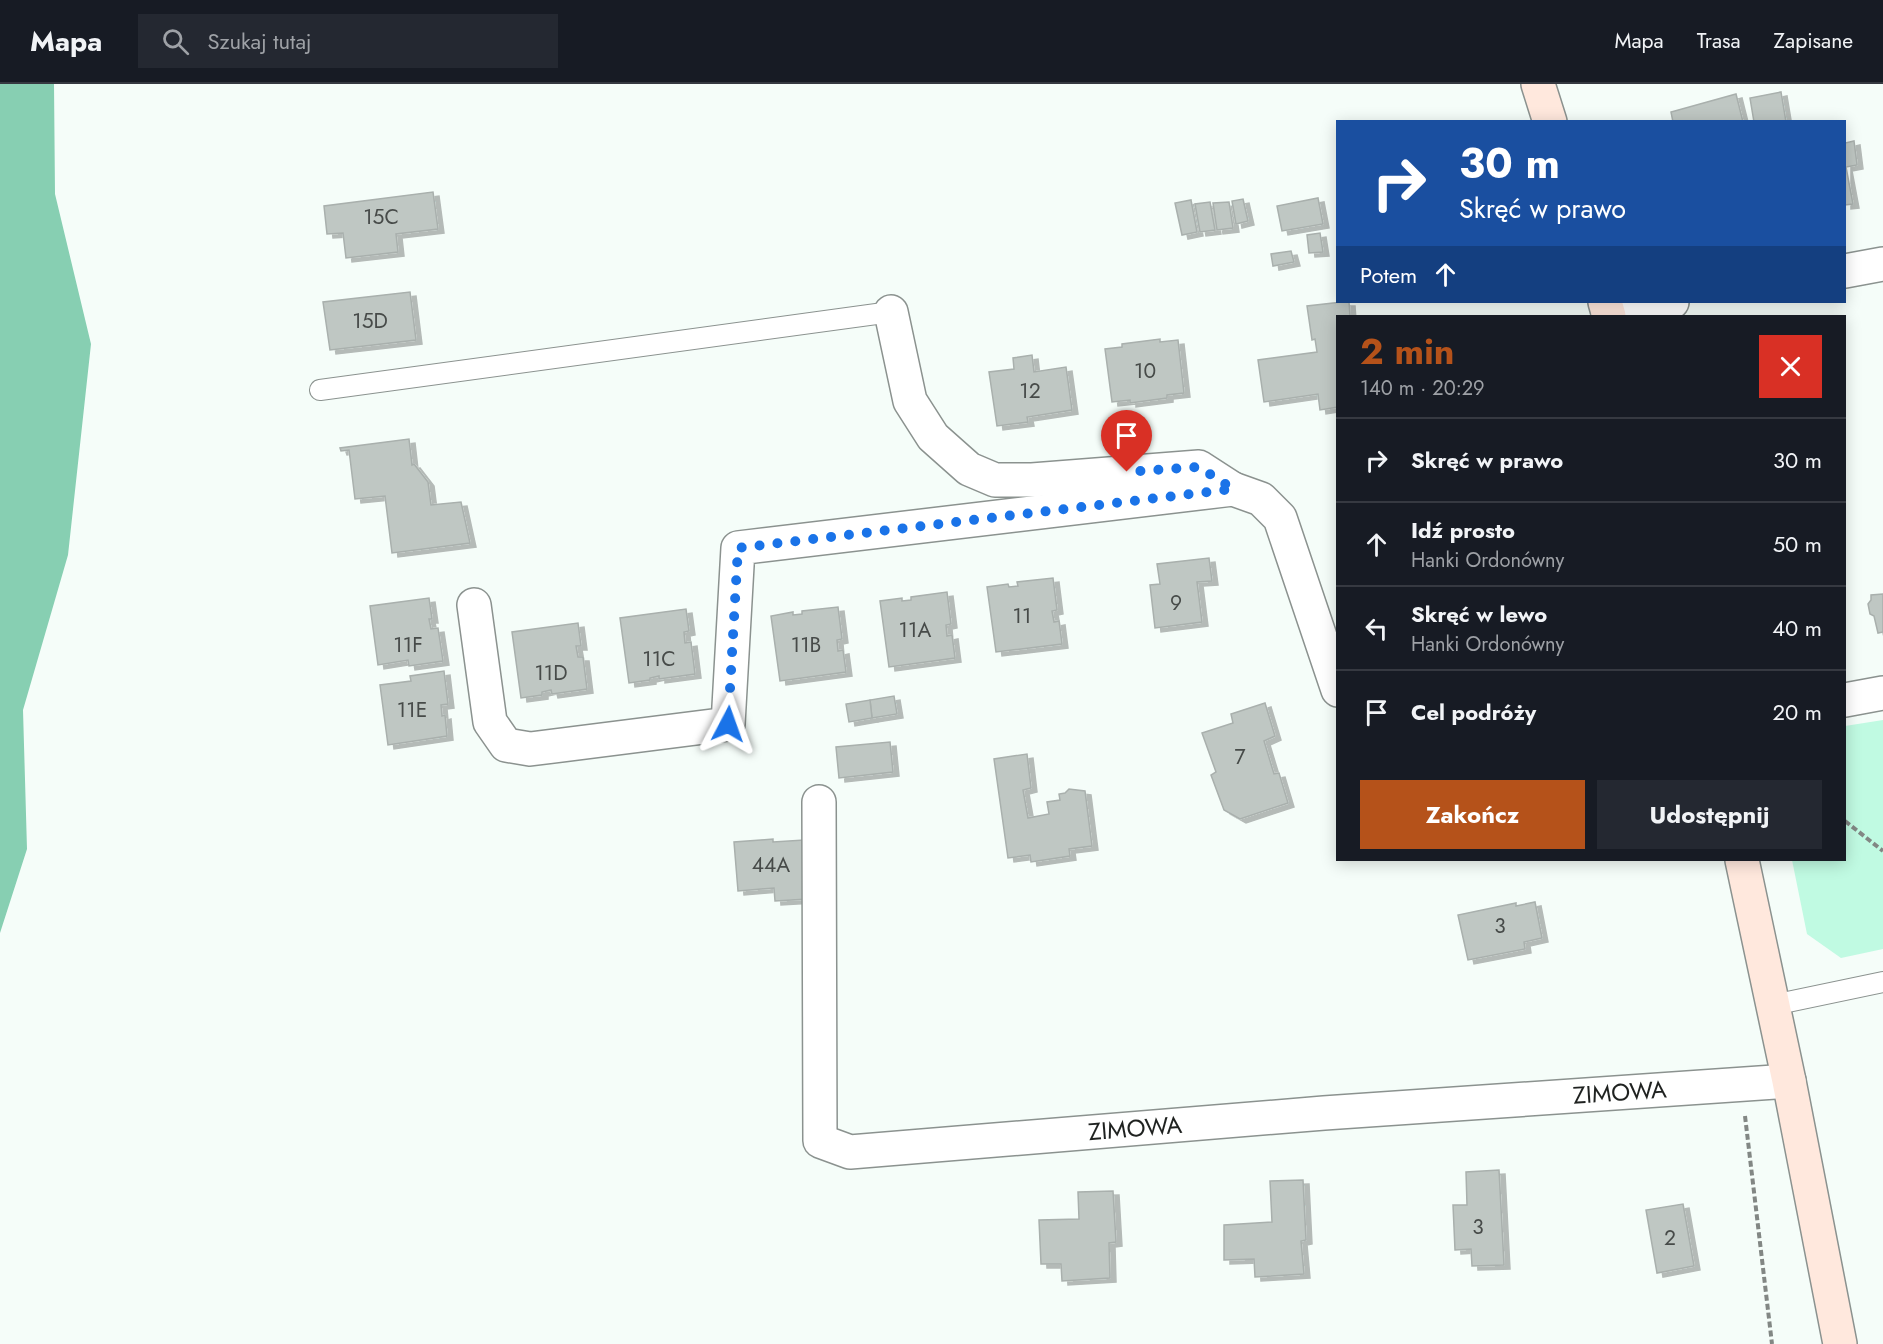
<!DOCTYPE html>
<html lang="pl">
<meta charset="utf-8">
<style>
:root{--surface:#171b24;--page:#242831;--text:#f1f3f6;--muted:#9ea1a6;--line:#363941;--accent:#b5521a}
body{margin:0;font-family:Jost,sans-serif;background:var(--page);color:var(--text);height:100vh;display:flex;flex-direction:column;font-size:22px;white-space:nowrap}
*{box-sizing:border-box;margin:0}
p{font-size:20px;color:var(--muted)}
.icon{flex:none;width:33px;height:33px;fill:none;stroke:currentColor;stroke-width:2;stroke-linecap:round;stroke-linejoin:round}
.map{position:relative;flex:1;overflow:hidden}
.panel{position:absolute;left:1336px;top:231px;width:510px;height:546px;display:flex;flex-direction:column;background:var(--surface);border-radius:0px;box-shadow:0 3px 15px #0003}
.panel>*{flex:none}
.top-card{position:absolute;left:1336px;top:36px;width:510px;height:183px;border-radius:0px;box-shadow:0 3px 15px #0003;background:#1a4fa0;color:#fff;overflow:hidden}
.pin{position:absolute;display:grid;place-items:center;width:51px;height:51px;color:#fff;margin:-62px -26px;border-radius:50% 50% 50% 0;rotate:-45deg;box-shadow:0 0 6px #0007}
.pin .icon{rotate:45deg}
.me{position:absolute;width:66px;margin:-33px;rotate:4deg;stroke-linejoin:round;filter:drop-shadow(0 0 4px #0008)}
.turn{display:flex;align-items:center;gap:21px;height:126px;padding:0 24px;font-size:27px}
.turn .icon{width:78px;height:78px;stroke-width:2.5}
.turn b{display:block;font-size:42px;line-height:51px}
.then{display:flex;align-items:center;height:57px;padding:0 24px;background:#0003;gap:12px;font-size:22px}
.round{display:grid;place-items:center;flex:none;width:63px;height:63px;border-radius:0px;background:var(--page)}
.summary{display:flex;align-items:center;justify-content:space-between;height:102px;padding:0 24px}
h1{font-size:36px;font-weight:700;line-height:45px;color:var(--accent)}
.cta{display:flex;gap:12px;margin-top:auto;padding:12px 24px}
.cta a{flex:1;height:69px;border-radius:0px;background:var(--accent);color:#fff;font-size:24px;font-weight:700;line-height:69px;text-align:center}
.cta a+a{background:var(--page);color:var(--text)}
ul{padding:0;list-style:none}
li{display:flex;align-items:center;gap:18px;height:84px;padding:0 24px;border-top:2px solid var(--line)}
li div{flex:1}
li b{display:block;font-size:22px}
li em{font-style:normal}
header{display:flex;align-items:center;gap:36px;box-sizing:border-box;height:84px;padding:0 30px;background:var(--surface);border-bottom:2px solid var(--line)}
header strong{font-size:28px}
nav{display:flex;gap:33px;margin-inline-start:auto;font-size:21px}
.search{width:420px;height:54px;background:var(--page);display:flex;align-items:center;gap:15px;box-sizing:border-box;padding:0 21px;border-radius:0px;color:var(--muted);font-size:22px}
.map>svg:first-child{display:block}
</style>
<header>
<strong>Mapa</strong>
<div class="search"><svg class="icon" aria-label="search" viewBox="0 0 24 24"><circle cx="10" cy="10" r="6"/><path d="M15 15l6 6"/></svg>Szukaj tutaj</div>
<nav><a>Mapa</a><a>Trasa</a><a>Zapisane</a></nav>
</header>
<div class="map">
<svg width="1883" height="1260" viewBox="0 0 1883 1260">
<defs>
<filter id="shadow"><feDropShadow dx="6" dy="4" stdDeviation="0" flood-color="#0004"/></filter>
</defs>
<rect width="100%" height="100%" fill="#f5fdf9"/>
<!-- green -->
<path fill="#c0fae2" d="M1883,636V865L1841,874L1807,850L1792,776H1845V642Z"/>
<!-- water -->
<path fill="#87cfb2" d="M0,0H54L55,110L91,260L68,471L23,626L27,765L0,849Z"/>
<!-- building -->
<g fill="#bfc7c3" stroke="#a9b0ad" stroke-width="1.5" filter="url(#shadow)">
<path d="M1781,8L1786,38H1754L1750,14Z"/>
<path d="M1736,10L1743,38H1673L1671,28Z"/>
<path d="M1854,57L1857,81L1846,83L1853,120L1845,121V59Z"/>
<path d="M433,108L438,145L396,150L398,168L346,174L343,149L327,150L324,122Z"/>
<path d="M1318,114L1323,140L1282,147L1277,122Z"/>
<path d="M1243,115L1248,137L1236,140L1232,117Z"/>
<path d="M1191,116L1197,148L1182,151L1175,119Z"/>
<path d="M1210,118L1215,146L1200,148L1195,120Z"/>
<path d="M1229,118L1233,144L1217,146L1213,119Z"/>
<path d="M1320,149L1323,168L1309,169L1307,151Z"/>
<path d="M1291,167L1294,178L1273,182L1271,170Z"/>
<path d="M410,208L416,256L330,266L323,218Z"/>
<path d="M1342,218H1349L1350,232H1338V323L1320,326L1318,310L1264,318L1258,276L1317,268L1315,255L1312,256L1307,222Z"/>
<path d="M1160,255V258L1178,256L1184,309L1167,311V314L1130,319V316L1112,318L1105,265L1122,263V260Z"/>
<path d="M1032,271L1034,288L1066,283L1072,326L1027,333L1028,338L997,342L989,288L1014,285L1013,274Z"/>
<path d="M409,355L412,381L414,380L428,398L431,421L461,418L470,459L392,469L385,412L355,415L349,366L341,367L340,364Z"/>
<path d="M1209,474L1212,497L1197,498L1202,538L1155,544L1150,501L1160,500L1157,480Z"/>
<path d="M1053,494L1057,526L1052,527L1054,538L1059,537L1062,560L996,568L987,503L1008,500L1009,503L1018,502L1017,498Z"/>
<path d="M947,508L951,540L946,541L947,552L952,551L955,574L889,583L880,517L902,514V517L911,516V513Z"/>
<path d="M1883,510V548L1878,549L1874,532L1870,530L1868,520L1871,516V511Z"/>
<path d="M429,514L432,535H429L431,545L438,544L443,577L409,582L408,576L378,581L370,522Z"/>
<path d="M838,523L842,555L837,556L838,567L843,566L846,588L780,597L771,532L793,528V531L802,530V527Z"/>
<path d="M686,525L689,547L684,548L685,559L691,558L695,590L659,595V592L650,594V596L629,599L620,534Z"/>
<path d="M578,539L581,562H576L578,573H583L587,605L552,610L551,606L542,608V611L521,614L512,548Z"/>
<path d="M444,587L448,620L441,621L442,632L445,631L447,652L388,661L380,601L411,597L410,592Z"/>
<path d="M894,612L897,630L872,634L870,616Z"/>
<path d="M870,616L872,634L849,638L846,620Z"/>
<path d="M1265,619L1275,652L1264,657L1274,690L1279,689L1288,719L1240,735L1224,726L1211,691L1216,688L1202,649L1233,639L1231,630Z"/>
<path d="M890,658L893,688L839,694L836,663Z"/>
<path d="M1027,670L1031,704L1023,706L1028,734L1049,730L1047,718L1060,716L1059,710L1065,709L1069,705L1085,707L1092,762L1069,765L1070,772L1031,778L1030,771L1008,774L994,675Z"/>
<path d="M773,755V758L804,756L808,815L775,817L774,804L738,807L734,758Z"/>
<path d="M1535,818L1542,854L1524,858L1525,865L1468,876L1458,831L1516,819V822Z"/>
<path d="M1499,1086L1504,1181L1472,1182L1471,1165L1455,1166L1453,1121H1467L1466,1088Z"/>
<path d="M1303,1096L1306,1156L1301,1157L1304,1190L1255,1193L1254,1175L1224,1176V1141L1272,1138L1270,1097Z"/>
<path d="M1113,1107L1116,1158L1109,1159L1110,1194L1062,1197L1061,1180H1041L1039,1136L1079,1135L1078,1108Z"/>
<path d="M1683,1120L1694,1182L1657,1189L1646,1126Z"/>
</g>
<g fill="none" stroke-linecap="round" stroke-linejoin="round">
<!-- lane casing -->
<g stroke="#8b928f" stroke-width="22">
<g id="lane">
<path d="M320,306L891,228"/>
<path d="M1773,921L1883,898"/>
</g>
</g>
<!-- street casing -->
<g stroke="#8b928f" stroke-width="36">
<g id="street">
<path d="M1845,187L1883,180"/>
<path d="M891,228L910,317L933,353L969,385L995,396H1032L1199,383L1233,405"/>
<path d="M1608,229L1672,218"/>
<path d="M474,521L490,638L506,661L530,665L728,640L738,464L1233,405L1261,415L1280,434L1338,606"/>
<path d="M1845,616L1883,609"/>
<path id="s1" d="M819,718L820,1057L850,1068L1324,1029L1789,997"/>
</g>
</g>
<!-- secondary casing -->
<g stroke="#8b928f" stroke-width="36">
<g id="secondary">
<path d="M1538,0L1550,38"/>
<path d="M1605,218L1609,232"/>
<path d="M1742,776L1789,997L1840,1260"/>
</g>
</g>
<!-- path -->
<g stroke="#828784" stroke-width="4" stroke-dasharray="6 3" stroke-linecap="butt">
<path d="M1845,737L1883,767"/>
<path d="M1745,1032L1772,1260"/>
</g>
<!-- lane -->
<use href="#lane" stroke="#fff" stroke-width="20"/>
<!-- street -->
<use href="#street" stroke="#fff" stroke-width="33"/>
<!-- secondary -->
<use href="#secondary" stroke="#ffe8dd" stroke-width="33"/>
</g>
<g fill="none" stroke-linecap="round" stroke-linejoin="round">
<!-- route -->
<path stroke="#1a73e8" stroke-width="10" stroke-dasharray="0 18" d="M728,640L738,464L1233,405L1199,383L1127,388"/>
</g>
<g text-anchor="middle" stroke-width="4.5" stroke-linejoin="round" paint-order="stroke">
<!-- number labels -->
<g font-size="21" fill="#474b49">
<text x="381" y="140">15C</text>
<text x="370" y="244">15D</text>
<text x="1145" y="294">10</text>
<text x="1030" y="314">12</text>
<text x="1176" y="526">9</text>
<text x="1022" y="539">11</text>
<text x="915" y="553">11A</text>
<text x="408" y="568">11F</text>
<text x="806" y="568">11B</text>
<text x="659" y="582">11C</text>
<text x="551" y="596">11D</text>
<text x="412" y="633">11E</text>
<text x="1240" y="680">7</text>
<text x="771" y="788">44A</text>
<text x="1500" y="849">3</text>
<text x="1478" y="1150">3</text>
<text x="1670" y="1161">2</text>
</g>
<!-- street labels -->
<g font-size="24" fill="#1f2220" stroke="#fff">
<text dy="8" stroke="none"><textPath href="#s1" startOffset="1143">ZIMOWA</textPath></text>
<text dy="8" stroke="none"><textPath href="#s1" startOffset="657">ZIMOWA</textPath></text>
</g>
</g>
</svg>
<div class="pin" style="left:1127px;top:388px;background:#d93025"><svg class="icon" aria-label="arrive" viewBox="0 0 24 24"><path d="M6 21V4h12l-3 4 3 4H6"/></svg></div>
<svg class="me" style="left:728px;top:640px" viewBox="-20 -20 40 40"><path d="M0-17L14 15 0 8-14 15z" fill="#1a73e8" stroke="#fff" stroke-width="4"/></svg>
<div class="top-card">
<div class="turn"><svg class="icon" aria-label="right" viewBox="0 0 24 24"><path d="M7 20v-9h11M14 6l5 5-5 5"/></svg><div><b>30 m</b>Skręć w prawo</div></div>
<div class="then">Potem<svg class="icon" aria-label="ahead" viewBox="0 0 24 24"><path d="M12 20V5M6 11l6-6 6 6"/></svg></div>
</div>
<section class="panel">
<div class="summary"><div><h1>2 min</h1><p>140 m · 20:29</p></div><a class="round" style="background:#d93025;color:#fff"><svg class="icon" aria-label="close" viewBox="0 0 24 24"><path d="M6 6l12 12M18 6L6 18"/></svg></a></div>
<ul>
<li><svg class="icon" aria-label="right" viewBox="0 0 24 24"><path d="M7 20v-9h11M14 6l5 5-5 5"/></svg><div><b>Skręć w prawo</b></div><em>30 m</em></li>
<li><svg class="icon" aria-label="ahead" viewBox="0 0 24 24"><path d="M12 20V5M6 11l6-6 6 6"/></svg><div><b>Idź prosto</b><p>Hanki Ordonówny</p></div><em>50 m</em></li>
<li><svg class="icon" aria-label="left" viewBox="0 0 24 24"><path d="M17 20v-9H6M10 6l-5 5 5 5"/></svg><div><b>Skręć w lewo</b><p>Hanki Ordonówny</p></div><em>40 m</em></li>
<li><svg class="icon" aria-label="arrive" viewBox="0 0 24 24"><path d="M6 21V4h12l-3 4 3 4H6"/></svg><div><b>Cel podróży</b></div><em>20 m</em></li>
</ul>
<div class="cta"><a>Zakończ</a><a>Udostępnij</a></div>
</section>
</div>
